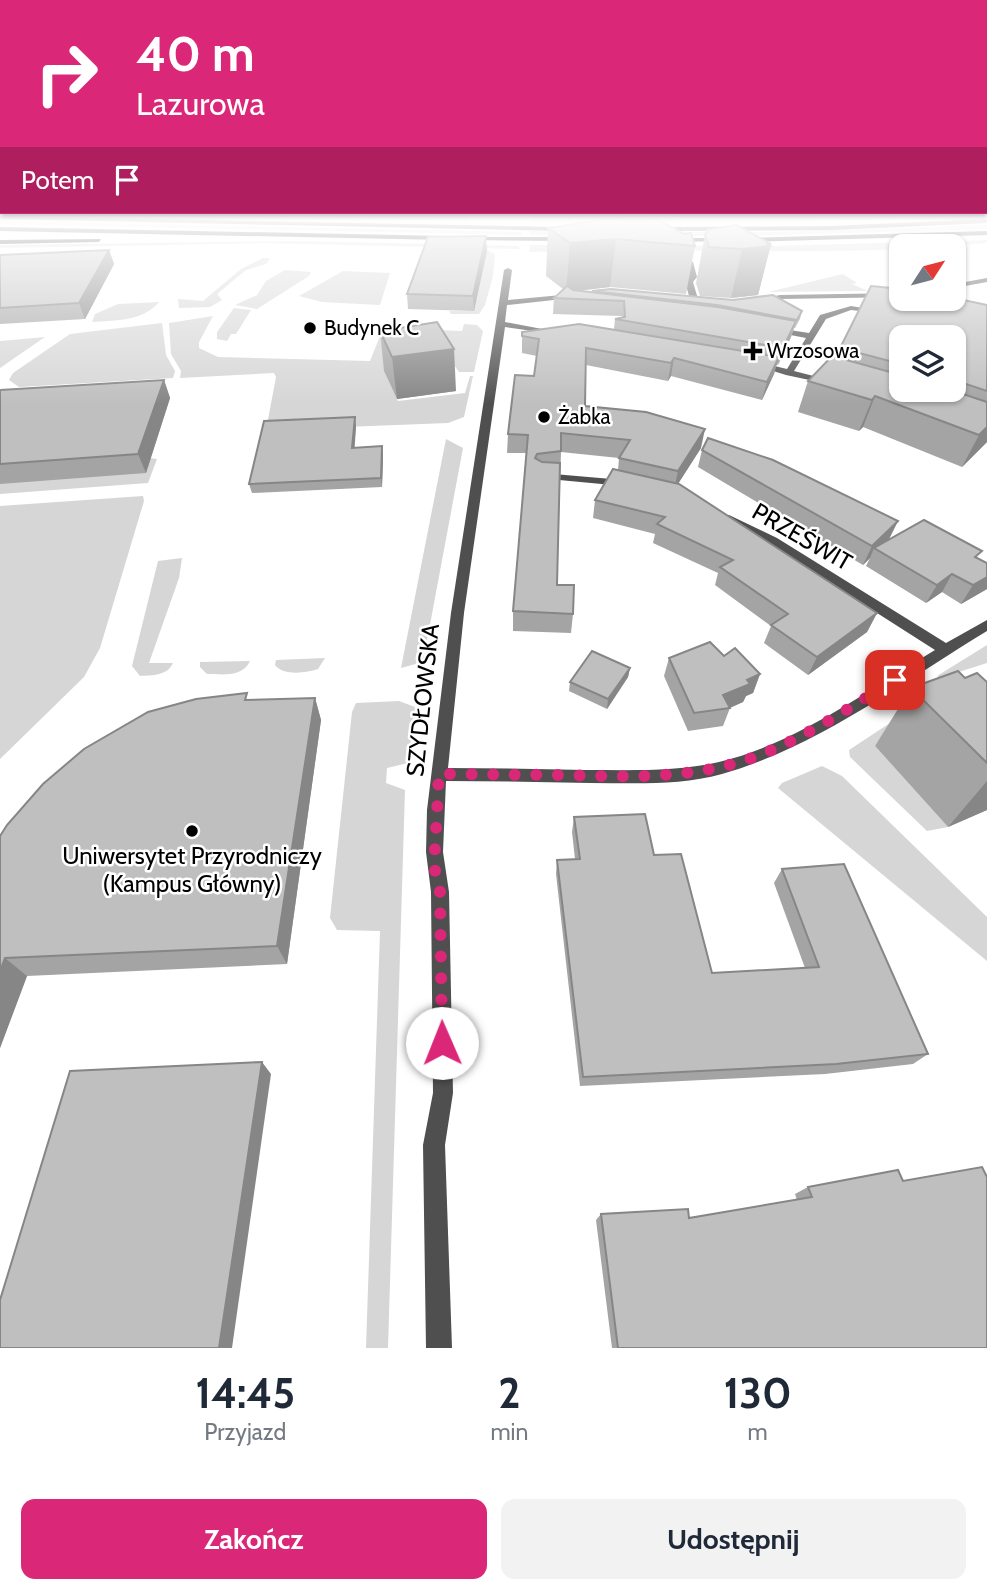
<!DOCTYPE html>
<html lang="pl">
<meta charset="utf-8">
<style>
:root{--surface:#fff;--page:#f2f2f3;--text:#1f2937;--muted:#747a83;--accent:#db2777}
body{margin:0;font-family:Cabin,sans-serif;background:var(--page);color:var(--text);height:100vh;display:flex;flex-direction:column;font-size:26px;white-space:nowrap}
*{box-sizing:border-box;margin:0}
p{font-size:23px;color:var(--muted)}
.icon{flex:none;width:38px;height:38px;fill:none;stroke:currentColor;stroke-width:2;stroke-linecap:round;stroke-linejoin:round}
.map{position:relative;height:1348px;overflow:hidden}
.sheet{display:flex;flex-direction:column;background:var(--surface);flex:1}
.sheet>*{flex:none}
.guide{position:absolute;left:0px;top:0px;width:987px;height:214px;box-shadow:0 2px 5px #0004;background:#db2777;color:#fff;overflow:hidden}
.needle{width:46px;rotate:54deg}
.controls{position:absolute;left:889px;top:234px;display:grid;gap:14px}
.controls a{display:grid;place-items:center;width:77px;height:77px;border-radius:14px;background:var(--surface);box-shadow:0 2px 5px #0004;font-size:35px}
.pin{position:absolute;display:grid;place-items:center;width:60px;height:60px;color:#fff;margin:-30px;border-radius:14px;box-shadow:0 4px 10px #0006}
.me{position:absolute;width:77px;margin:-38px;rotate:359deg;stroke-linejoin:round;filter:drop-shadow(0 0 5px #0008)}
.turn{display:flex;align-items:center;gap:24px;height:147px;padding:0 21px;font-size:32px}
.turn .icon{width:91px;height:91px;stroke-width:2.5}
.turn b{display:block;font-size:49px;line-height:60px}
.then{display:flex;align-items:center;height:66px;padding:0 21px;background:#0003;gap:14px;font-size:26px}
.eta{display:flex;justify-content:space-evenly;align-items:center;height:119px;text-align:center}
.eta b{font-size:42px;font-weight:700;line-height:49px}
.button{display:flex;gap:14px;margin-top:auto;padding:14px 21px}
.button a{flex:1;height:80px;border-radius:14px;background:var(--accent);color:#fff;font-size:28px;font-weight:700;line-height:80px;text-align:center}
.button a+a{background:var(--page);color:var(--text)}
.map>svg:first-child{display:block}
</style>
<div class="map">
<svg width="987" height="1348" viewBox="0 0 987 1348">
<rect width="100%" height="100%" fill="#fff"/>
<!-- green -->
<g fill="#d6d6d6">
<path d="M228,216H470L469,221H465Z"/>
<path d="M531,216H974C827,222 679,224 531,222Z"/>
<path d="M0,221L521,232V235L0,224Z"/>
<path d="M987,225V229L739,236L530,235V231L770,232Z"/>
<path d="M987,240V243C837,258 683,246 529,252L530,245L772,246Z"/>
<path d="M298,241L519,246V249L264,243L0,248V245Z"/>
<path d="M487,250L495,254L493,276L485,305L479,314H451L449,311H474Z"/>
<path d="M263,258H270L266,264L246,270L217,294L222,300L210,307L179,308L178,299L203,301L241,269Z"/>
<path d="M285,270L311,272L309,276L257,309L235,305L257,295L266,281Z"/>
<path d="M343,271L390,273L380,305L322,302L299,296Z"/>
<path d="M843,274L857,283L852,284L868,291L768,292Z"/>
<path d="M159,302C142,322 116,320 92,322L95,314L118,304Z"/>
<path d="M234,308L251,310L236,334H231L227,341L217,339V332Z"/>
<path d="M213,316L199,342V348L218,357L370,361L386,321H389L388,328L462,331L464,324L477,325L483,331L474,372H459L446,354L385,373L398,401L465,393L470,376H473L464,417L448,423L266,430L276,377L274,373L180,378L181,371L171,354L169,323Z"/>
<path d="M162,323L166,355L175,371L173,378L19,387L9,380L13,373L70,334Z"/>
<path d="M45,337L0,368V369V341Z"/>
<path d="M446,439L463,448L423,662L401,668Z"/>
<path d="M150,458L157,459L148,483L0,494V483Z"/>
<path d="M143,496L144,501L100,648L84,677L0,759V506Z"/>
<path d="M182,558L179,578L149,663H173C167,676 153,675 140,676L132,666L158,561Z"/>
<path d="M987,645V663L940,678L937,676Z"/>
<path d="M325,658L318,669C306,673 283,676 275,665L276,660Z"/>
<path d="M250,661C242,678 222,674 207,674L200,667V662Z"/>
<path d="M399,701L415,707L408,763L387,768L386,783L405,790L388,1348H366L380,931L337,930L330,918L352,712L356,703Z"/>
<path d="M893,721L875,746L948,827L927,831L850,757L849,750Z"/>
<path d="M822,766L842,776L987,917V961L778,788L782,783Z"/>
</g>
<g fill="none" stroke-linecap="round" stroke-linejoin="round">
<!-- service -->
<path fill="#4f4f4f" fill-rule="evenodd" d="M689,260L693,262L697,277L693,282L698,299L694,301L690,299L685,282L689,277L685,262Z"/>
<!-- minor -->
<g fill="#4f4f4f" fill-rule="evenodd">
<path d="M508,268L512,270L508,300L572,294L576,296L572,298L507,305L505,322L558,332L554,334L505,327L464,613L448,768C494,768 540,769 586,770C630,770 675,772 719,762C796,744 868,690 935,650L769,544L721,519V515H729L777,538L946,643L987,620V631C903,682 817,747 722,774C679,786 633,783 590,783C542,782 494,781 446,781L443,852L449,892L453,1093L445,1145L452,1348H426L423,1145L433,1093L431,892L426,852L427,810L451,613L504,270Z"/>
<path d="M987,278V282L954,288V284Z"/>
<path d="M901,293V297L780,299L760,302L756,300L780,295Z"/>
<path d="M851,306L880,311L876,313L851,310L826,319L794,371L833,381V385L786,375L754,365L758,362L787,369L806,338L770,331V327L809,333L820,315Z"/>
<path d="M542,473L623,480L628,483L623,486L538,478L537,476Z"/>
</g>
<!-- secondary -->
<g fill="#1c1c1c" fill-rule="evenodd">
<path d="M0,216L565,227L568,229L565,231L0,219Z"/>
<path d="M987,219V223L830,230L656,231L653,229L656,227L830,226Z"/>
<path d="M0,227L447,236L450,238L447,240L0,231Z"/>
<path d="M987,231V235L747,242L744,240L747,238Z"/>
<path d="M468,237H566L569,239L566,241L470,240Z"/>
<path d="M723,238L725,241L677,242L674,240L677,238Z"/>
<path d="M101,239L99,242L0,244V240Z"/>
</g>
</g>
<!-- wall -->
<g fill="#a4a4a4" fill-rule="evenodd">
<path d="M548,228L695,246L686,294L610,287L578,291L592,292V291L802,311L800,319L795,328H794L791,337L778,365L776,364L774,374L762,400L671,376L668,381L586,365L585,406L701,448L678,484L877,613L867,632L808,675L764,643L771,626L715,585L718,573L653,543L655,534L593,518L595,500L618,470L619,458L561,452L557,585L573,614L571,633L513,631V611L526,453H507L508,434L534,376L537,356L522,353V332L614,329L615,319L622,318V316L553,314L554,298L563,289L546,276Z"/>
<path d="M705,235L771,244L758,295L731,298L700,296L696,283Z"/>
<path d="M109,250L114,264L85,319L0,324V255Z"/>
<path d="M487,251L474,311L408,309L407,294Z"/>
<path d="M987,305V442L962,467L863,427L859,431L798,412L808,381L836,357L840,348ZM901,338H954V390H901Z"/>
<path d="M380,331L456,391L397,399L384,371Z"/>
<path d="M164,380L170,398L146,473L0,484V390Z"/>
<path d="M356,426L354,448L382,446L383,455L382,487L252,493L249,484Z"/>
<path d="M702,450L898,521L889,539L978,558L987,563V589L961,604L942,592L926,603L866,566L870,558L863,565L698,467Z"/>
<path d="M724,656L760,674L753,693L746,696L743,702L730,708L723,726L688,731L664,676L669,658Z"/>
<path d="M630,668L628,677L607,709L569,691L570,682Z"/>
<path d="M965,678L987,682V810L948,827L875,746L911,688Z"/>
<path d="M315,698L321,720L287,964L27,976L0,1048V836L249,700Z"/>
<path d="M574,817L654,855L712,973L805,968L774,883L782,869L928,1054L913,1064L825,1074L580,1086L556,874L557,860L575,859L572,832Z"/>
<path d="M808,1187L987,1348H612L596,1220L601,1214L689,1218L797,1200L795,1194Z"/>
</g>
<!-- shaded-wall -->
<g fill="#868686">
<path d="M486,236L487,251L474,311L473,296Z"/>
<path d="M616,239L610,287L566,292L570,243Z"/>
<path d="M771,244L758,295L731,298L742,249Z"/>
<path d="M109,250L114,264L85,319L79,303Z"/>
<path d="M796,321L791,337L778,365L783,348Z"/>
<path d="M454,349L456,391L397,399L392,357Z"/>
<path d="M779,357L774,374L762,400L767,382Z"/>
<path d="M674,358L671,376L668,381L671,363Z"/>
<path d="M164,380L170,398L146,473L138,454Z"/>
<path d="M875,396L863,427L859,431L872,400Z"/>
<path d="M355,417L356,426L354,457L352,448Z"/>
<path d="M987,427V442L962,467L979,435Z"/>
<path d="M705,429L701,448L674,490L678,471Z"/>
<path d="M382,446L383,455L382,487L381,478Z"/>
<path d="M898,521L889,539L874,548L870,558L863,565L872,546Z"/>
<path d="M952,574L942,592L926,603L937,585Z"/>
<path d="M987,577V589L961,604L973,585Z"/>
<path d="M877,613L867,632L808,675L817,657Z"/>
<path d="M630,668L628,677L607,709L608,699Z"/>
<path d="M760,674L753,693L746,696L743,702L729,708L723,695L747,680Z"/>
<path d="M315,698L321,720L287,964L277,946Z"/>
<path d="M987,781V810L948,827Z"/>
<path d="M5,958L27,976L0,1048V971Z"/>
<path d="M262,1062L271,1074L232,1348H219Z"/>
</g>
<!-- building -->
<g fill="#bfbfbf" stroke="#868686" stroke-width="2">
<path d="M626,216H651L684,234L691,233L695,246L616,239L570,243L548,228Z"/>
<path d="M736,225L771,244H766L770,246L742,249L709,247L705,235L708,230Z"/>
<path d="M486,236L473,296L407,294L428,237Z"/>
<path d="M109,250L79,303L0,308V255Z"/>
<path d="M567,286L573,290L718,307L796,321L783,348L615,319L625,317L624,301L554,298Z"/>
<path d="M871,286L901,289V299H954V298L987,305V391L954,380V338H901V364L840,348Z"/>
<path d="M611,289L733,300L773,295L802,311L797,320L717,305L592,291Z"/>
<path d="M437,322L454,349L392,357L380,331Z"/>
<path d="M579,324L779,357L767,382L674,358L671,363L586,348L585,406L646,412L705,429L678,471L619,458L630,440L561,433V451L537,454L535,458L542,462L560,463L557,585H574L573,614L513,611L528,435L508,434L515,375L534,376L539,339L522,336V332Z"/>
<path d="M832,356L901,375V390H951L987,402V427L979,435L875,396L872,400L808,381Z"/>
<path d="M164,380L138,454L0,464V390Z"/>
<path d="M355,417L352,448L382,446L381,478L249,484L264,421Z"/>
<path d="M708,438L773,460L898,521L872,546L702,450Z"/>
<path d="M613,469L679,484L877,613L817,657L771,625L788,614L720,567L733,560L657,524L665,517L595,500Z"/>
<path d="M924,520L982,551L975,557L987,563V577L973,585L952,574L937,585L874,548Z"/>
<path d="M710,642L724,656L735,648L760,674L747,680L750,684L723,695L730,708L694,713L669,658Z"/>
<path d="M592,651L630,668L608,699L570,682Z"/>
<path d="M958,671L965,678L977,673L987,682V763L911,688Z"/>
<path d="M247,693L245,700L315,698L277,946L5,958L0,971V836L7,825L43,784L84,749L148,712L196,699Z"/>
<path d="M645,814L654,855L681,854L712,973L819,967L782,869L844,864L928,1054L836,1064L583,1077L557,860L580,859L574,817Z"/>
<path d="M262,1062L219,1348H0V1300L70,1071Z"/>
<path d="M982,1167L987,1177V1348H618L601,1214L688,1209L689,1218L812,1197L808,1187L898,1170L903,1181Z"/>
</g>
<!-- sky -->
<linearGradient id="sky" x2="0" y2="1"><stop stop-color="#8aabca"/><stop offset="0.53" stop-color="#fff"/><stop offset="1" stop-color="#fff" stop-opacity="0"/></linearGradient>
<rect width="987" height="404" fill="url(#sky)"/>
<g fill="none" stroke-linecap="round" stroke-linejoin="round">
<!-- route -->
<path stroke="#db2777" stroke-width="12" stroke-dasharray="0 21.6" d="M442,1043L440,892L434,866L439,774C482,774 524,775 567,775C628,777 687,779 746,760C800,742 847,709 895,680"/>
</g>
<!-- markers -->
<g fill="#000" stroke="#fff" stroke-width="2.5">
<circle cx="310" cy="328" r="7"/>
<path d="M749.5 340.5h7v7h7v7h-7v7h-7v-7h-7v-7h7z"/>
<circle cx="544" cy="417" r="7"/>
<circle cx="192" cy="831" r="7"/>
</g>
<g text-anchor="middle" stroke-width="5" stroke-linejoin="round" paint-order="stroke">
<!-- far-poi labels -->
<g font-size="21" fill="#000" stroke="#fff" text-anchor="start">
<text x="324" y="335">Budynek C</text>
<text x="767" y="358">Wrzosowa</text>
<text x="558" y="424">Żabka</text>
</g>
<!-- street labels -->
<g font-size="24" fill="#000" stroke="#fff">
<text transform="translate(802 537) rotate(30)" y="8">PRZEŚWIT</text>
<text transform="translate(423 700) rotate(-84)" y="8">SZYDŁOWSKA</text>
</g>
<!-- poi labels -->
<g font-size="24" fill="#000" stroke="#fff">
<text x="192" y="864">Uniwersytet Przyrodniczy<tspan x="192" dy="28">(Kampus Główny)</tspan></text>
</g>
</g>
</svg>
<div class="controls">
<a><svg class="needle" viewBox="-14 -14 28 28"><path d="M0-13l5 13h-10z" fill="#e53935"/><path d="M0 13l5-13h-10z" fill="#747a83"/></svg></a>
<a><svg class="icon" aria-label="layers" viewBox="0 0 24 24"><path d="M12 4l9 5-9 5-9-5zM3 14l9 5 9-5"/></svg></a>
</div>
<div class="pin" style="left:895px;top:680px;background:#d93025"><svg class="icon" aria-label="arrive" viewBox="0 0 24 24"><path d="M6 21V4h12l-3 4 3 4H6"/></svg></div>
<svg class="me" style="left:442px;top:1043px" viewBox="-20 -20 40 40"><circle r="19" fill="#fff"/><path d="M0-13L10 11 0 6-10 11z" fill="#db2777"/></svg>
<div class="guide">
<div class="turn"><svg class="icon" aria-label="right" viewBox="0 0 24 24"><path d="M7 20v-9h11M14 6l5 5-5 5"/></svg><div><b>40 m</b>Lazurowa</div></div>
<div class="then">Potem<svg class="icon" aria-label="arrive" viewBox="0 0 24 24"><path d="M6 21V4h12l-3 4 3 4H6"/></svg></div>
</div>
</div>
<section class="sheet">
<div class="eta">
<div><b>14:45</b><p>Przyjazd</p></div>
<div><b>2</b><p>min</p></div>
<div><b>130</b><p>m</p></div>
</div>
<div class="button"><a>Zakończ</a><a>Udostępnij</a></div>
</section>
